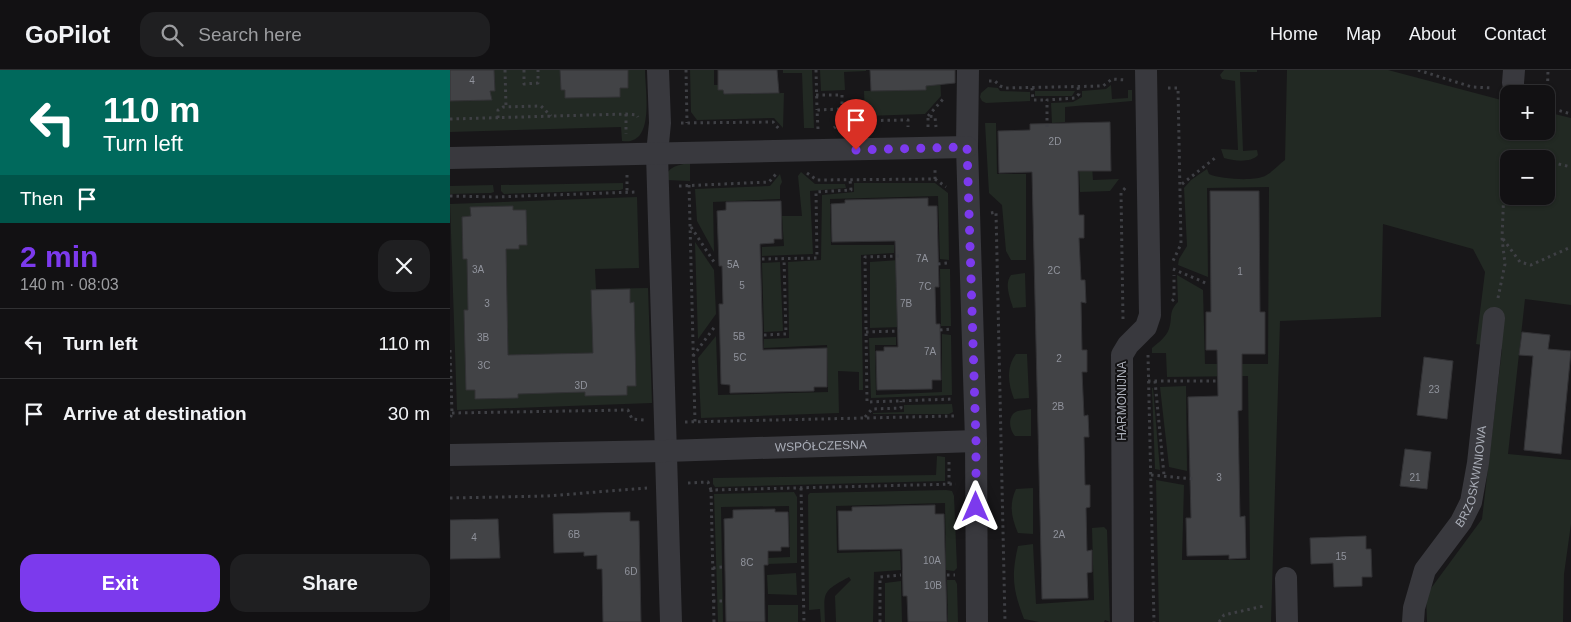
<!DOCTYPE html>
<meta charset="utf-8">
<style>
:root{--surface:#121113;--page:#1f1f21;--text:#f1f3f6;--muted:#9c9da0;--line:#313133;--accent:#7c3aed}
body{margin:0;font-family:Arial,sans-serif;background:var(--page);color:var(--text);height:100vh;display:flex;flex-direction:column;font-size:19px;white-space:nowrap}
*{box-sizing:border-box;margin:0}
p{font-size:16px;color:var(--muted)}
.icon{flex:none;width:28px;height:28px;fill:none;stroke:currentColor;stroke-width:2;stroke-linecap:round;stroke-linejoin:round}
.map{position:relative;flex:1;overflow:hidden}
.details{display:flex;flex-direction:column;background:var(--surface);width:450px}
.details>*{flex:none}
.hud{background:#00695c;color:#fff;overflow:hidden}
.tools{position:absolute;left:1050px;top:15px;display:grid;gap:10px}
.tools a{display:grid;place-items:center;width:55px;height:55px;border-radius:10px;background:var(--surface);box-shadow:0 1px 4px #0004,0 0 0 1px var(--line);font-size:25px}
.pin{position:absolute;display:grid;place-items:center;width:42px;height:42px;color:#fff;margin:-51px -21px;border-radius:50% 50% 50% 0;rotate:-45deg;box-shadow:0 0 5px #0007}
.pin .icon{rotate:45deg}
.me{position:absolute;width:55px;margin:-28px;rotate:0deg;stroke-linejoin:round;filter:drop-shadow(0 0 4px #0008)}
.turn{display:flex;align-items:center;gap:18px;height:105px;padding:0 20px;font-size:22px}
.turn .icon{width:65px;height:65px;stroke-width:2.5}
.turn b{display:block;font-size:35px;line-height:42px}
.then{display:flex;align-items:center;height:48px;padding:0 20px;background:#0003;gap:10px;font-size:19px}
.round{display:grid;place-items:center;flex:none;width:52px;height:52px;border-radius:15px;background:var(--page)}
.overview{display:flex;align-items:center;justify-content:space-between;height:85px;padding:0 20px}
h1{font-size:30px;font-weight:700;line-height:38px;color:var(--accent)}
.primary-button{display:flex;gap:10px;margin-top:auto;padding:10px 20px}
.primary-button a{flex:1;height:58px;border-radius:15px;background:var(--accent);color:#fff;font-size:20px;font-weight:700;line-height:58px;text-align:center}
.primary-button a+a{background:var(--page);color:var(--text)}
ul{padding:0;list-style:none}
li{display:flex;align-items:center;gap:15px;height:70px;padding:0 20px;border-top:1px solid var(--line)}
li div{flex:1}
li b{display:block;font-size:19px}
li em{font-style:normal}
header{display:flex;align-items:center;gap:30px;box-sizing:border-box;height:70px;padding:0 25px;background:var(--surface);border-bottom:1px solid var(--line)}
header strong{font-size:24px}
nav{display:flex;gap:28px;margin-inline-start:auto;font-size:18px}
.search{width:350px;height:45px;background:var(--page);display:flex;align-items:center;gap:12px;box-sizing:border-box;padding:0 18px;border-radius:15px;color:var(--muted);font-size:19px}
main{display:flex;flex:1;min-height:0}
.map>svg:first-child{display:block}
</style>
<header>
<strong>GoPilot</strong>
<div class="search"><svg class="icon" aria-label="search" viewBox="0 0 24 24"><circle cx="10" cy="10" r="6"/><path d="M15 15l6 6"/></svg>Search here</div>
<nav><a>Home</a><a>Map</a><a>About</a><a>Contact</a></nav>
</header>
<main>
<section class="details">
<div class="hud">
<div class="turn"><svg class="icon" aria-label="left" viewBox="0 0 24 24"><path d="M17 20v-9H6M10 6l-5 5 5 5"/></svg><div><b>110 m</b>Turn left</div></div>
<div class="then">Then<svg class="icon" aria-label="arrive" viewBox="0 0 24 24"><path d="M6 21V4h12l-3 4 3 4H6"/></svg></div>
</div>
<div class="overview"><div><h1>2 min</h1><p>140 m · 08:03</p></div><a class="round"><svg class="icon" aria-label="close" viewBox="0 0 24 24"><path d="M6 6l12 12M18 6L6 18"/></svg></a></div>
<ul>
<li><svg class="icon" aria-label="left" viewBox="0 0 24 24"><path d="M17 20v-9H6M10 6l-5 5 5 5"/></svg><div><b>Turn left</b></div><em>110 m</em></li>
<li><svg class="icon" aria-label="arrive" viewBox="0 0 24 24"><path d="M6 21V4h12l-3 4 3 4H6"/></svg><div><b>Arrive at destination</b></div><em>30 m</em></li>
</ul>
<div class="primary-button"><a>Exit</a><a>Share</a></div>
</section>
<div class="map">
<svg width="1121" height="552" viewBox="0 0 1121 552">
<rect width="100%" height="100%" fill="#181719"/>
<!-- green -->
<g fill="#222923" fill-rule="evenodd">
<path d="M0,0H195C195,17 203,63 183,70C180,72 175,71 172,71L171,57L0,62Z"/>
<path d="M240,0H264V15H268V20H273L274,24L334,23L333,58L324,48L247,50L241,42Z"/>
<path d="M333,0H362L364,58H354L352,3H333Z"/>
<path d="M370,0H416V1L394,2L395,20L371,21Z"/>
<path d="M490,0L491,26L475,44L415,46L414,21L476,20V16Z"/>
<path d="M774,0H807V2H790L793,81L807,80L808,85C801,93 784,91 774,88L771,79L788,80L785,11L772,9L770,5Z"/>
<path d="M837,0H938L1059,32V61H1096V42L1121,48V235L1075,229L1058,384L1121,390V454L1114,504L1113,552H977L976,525L1032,449L1052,279L1026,274L1035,202L1023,179L933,154L931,247L830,251L821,552H709L706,410L734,415L732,490H800L798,306L717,307L716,283H702V278C708,273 716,267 719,259C723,247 718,242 728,232L727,205L753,220L755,294H818L819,117L757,118L758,207L728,195L729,189L737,176L734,118L741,110L757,99L759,104C770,109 801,111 812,107C820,105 828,95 835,90ZM1059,89H1096V126H1059Z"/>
<path d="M661,15L662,29L678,28V20H682V31L615,37V52L602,53L601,33L623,32L632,27V21L656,19Z"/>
<path d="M538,17L548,18L550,21L580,22V31L536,33L532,31L530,27L531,23Z"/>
<path d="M585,21H625L622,26H585Z"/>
<path d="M535,53H546L547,104H576V190H561L556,181L552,135L539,123Z"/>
<path d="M240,93V111L216,110C216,96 229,95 240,93Z"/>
<path d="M642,96L643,110L669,109L660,121L630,122L629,97Z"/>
<path d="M351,102L365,114H395L396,118L360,121L363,184L312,186V177L334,176L332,146H352L348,106Z"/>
<path d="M330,104L332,112L330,116V129L263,132L264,182L247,151L245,119L320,116Z"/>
<path d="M173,113V119L170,120L54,124L51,121V115Z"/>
<path d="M404,113H485L498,123L499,190L490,189L488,126L380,129L381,175H444V183L411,185L413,320H409V302L388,301L389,343L251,348L248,288L266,266L268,325L378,322L377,275L314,278V269L339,268L338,192L371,190L372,125L404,122Z"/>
<path d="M43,115L44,122L41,123L0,124V116Z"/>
<path d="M187,127L189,198L145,199L146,219L198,218L202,333L7,340L0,134Z"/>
<path d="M245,172L264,200L266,244L248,269Z"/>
<path d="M449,190L452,257L420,258V192Z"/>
<path d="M330,192L333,261L314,262L312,193Z"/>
<path d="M490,199H500L501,256H491Z"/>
<path d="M575,203L576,237L563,238C560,228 554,214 561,205Z"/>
<path d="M492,264L501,265L502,325L421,328L419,268L446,267V275H425L426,325L492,322Z"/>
<path d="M566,284H577L579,328L564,329C558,314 556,297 566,284Z"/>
<path d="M736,316L737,401L719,397L710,317Z"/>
<path d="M702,318H703L710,400L705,399Z"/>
<path d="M502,334L503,342L499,344H423V343L454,342V335Z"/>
<path d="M581,339V366H565C559,360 557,344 568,341C571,340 577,340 581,339Z"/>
<path d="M487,386L495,387V411L265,417L263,414V408L486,405Z"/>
<path d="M583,418V464L568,463C561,447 559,434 566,419Z"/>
<path d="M496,420L502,421L504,426L507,498L504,501L496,500L495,433L386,436L387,483L450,481L451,500L424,502L423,552H386L385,526L401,510L399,507C371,522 374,522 375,552H371L370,539L359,540L358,425L360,423Z"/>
<path d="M344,422L347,427V493L317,494V488L340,487L339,436L271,437L273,552H268L264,424Z"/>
<path d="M654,457L657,460L660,552L655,550L654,552H589L574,549C563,520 561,507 568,476L583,474L586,534L644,530L642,458Z"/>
<path d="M346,503L347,525L318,524L317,505Z"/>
<path d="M497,510H505L507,514L508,552H498Z"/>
<path d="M451,511L452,552H435V513Z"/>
<rect x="318" y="535" width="30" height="17"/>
</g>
<!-- building -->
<g fill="#424346" stroke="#323235">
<path d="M0,0H44L45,21H40L42,30L0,31Z"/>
<path d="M110,0H178V18H170V27L115,28V20H111Z"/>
<path d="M268,0H327L329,23L274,24L273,20H268Z"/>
<path d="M420,0H505V13L476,16V20L421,21Z"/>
<path d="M660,52L661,101H628L629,145H634V168H629L631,210H635L636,233L631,232L632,280H637V302H632L634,346L638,345L639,367H634L635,415H640V437L636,438L637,481L642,480V502L637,503L638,528L592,529L582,102L549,103L548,61L580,60V54Z"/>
<path d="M760,121H809L810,242H815V284H792V340L788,341L790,447L795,446L796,488L779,489V485L737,486L736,448H741L738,327L768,326L767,280H756V242H761Z"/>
<path d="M478,128V136H487L489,217H485L486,254H490L491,310H482V319L427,320L426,281H434V277H448L445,171L382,172L381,134L395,133V130Z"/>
<path d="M331,131L332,169H324V173L310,174L313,280L377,278V317H364V321L280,323V315L271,314L269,234H273L272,196H269L267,141L276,140V132Z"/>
<path d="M63,136V140H76L77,175H69V179H56L58,285L143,283L141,220L180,219V233L184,232L186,316H177V325L135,326V322L100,323L68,324V328L25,329V320H16L14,240H18L17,189H13L12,147L21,146L20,137Z"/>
<path d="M1072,262L1100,265L1098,279L1121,281L1111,384L1074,380L1083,286L1069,285Z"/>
<path d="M974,287L1003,291L997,349L967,345Z"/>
<path d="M955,379L981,382L977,419L950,416Z"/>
<path d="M485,435V444H494L497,552H458L457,526H453L452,479L389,480L388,441H402V437Z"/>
<path d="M325,439V442H338L339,477H331V481H318V495H314L315,552H276L274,449L283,448V440Z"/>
<path d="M180,442V451H189L191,552H153L152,499H147V485L134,486V482L104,483L103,444Z"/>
<path d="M48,449L50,488L0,489V450Z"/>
<path d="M916,466V479H921L922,507H912V516L884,517L883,493L861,494L860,468Z"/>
</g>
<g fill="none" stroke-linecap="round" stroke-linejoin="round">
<!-- path -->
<g stroke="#3f4045" stroke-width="3" stroke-dasharray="2.5 4" stroke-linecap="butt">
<path d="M55,0L56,37"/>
<path d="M74,0V14L88,13V0"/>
<path d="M236,0L237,53"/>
<path d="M366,0L367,40"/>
<path d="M968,0L1022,17L1043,18"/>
<path d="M539,11H545L550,16L556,18L653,16L662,9L675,10"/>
<path d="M582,18L583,30H597"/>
<path d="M718,18H728L731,174L723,191V194"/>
<path d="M366,25H392V39"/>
<path d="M1097,37L1098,0"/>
<path d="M1097,37L1121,44"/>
<path d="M176,44V64"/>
<path d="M478,46L495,27"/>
<path d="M48,48V40L53,37L91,36L101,46"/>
<path d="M0,49L176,44L187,45L188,47"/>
<path d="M392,51L458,50V57"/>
<path d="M231,53L323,52L329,59"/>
<path d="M478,57V46L485,47L486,57"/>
<path d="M597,57V30L625,28L629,24L628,17"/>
<path d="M368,59L367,40L392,39V51L384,58"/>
<path d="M1063,89L1069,85L1087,89"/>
<path d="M1096,91L1121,97"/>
<path d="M357,103L367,110L485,109V100"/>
<path d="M177,105V123"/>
<path d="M485,109L496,117"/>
<path d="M732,114L765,88"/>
<path d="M239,115L245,352"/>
<path d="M229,116L319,112L326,104"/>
<path d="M0,126L46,127L186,122"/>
<path d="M541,143L546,142L555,552"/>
<path d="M241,157L264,192"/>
<path d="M1053,169L1070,192L1081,195L1121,177"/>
<path d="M449,186L415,187L417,332L503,329"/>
<path d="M312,189L367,188L366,122L401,120L400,110"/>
<path d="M488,194L498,193"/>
<path d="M723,199L758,214"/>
<path d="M1048,228L1055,194L1052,168L1054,118L1059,97"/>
<path d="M722,231L724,229V205"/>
<path d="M673,249L671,123L676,117"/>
<path d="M490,260L502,259"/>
<path d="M416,262L450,261"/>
<path d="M314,265L336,264L334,189"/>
<path d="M0,280L2,343L0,349"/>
<path d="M698,285L704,552"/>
<path d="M243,286L266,255"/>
<path d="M698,311H767"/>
<path d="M705,311L714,405"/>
<path d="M2,343L178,340L182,349L194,350"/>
<path d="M415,347L422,339L451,338V331"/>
<path d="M235,352L504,346"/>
<path d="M499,392V414"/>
<path d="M701,405L744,409"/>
<path d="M238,413L258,412L261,420"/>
<path d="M351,418L354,552"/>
<path d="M0,428L97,426L197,418"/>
<path d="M263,498L273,497"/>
<path d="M497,505H505"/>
<path d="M263,531H273"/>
<path d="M264,552L261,420L506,414"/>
<path d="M430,552V507L451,505"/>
<path d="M769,552L774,545L814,536"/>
</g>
<!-- minor -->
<g stroke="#39393e" stroke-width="22">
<path d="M208,0L210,53L207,84L221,552"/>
<path d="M518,0L517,77L526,371L527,552"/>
<path d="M1063,13L1064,0"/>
<path d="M0,88L517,77"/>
<path id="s1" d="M0,385L216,381L526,371"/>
<path d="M836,508L837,552"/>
<path d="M673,552L672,285L678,275L696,257L700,245L696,0"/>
<path id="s2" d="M963,552L964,538L975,500L1011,452L1021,432L1028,393L1044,248"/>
</g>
</g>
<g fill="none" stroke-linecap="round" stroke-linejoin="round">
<!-- route -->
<path stroke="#7c3aed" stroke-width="9" stroke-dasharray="0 16.2" d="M406,80L517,77L526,371V437"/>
</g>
<g text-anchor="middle" stroke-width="4" stroke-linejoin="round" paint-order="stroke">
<!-- number labels -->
<g font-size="10" fill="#90939c">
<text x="22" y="14">4</text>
<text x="605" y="75">2D</text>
<text x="472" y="192">7A</text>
<text x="283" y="198">5A</text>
<text x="28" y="203">3A</text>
<text x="604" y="204">2C</text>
<text x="790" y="205">1</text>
<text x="292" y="219">5</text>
<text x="475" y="220">7C</text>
<text x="37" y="237">3</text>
<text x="456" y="237">7B</text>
<text x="289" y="270">5B</text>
<text x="33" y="271">3B</text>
<text x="480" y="285">7A</text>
<text x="290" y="291">5C</text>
<text x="609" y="292">2</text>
<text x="34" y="299">3C</text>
<text x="131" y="319">3D</text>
<text x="984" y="323">23</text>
<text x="608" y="340">2B</text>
<text x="769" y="411">3</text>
<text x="965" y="411">21</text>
<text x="124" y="468">6B</text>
<text x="609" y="468">2A</text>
<text x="24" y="471">4</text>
<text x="891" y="490">15</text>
<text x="482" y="494">10A</text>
<text x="297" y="496">8C</text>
<text x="181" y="505">6D</text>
<text x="483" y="519">10B</text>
</g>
<!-- street labels -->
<g font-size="12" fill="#aaaeb8" stroke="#131214">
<text transform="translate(672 331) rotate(-90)" y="4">HARMONIJNA</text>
<text dy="4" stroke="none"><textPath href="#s1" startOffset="371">WSPÓŁCZESNA</textPath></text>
<text dy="4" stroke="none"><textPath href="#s2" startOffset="161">BRZOSKWINIOWA</textPath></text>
</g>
</g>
</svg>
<div class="tools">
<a>+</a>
<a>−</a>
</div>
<div class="pin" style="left:406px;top:80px;background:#d93025"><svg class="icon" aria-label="arrive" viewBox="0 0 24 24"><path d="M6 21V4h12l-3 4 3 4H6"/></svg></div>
<svg class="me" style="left:526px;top:437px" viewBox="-20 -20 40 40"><path d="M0-17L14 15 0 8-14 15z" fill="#7c3aed" stroke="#fff" stroke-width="4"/></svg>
</div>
</main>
